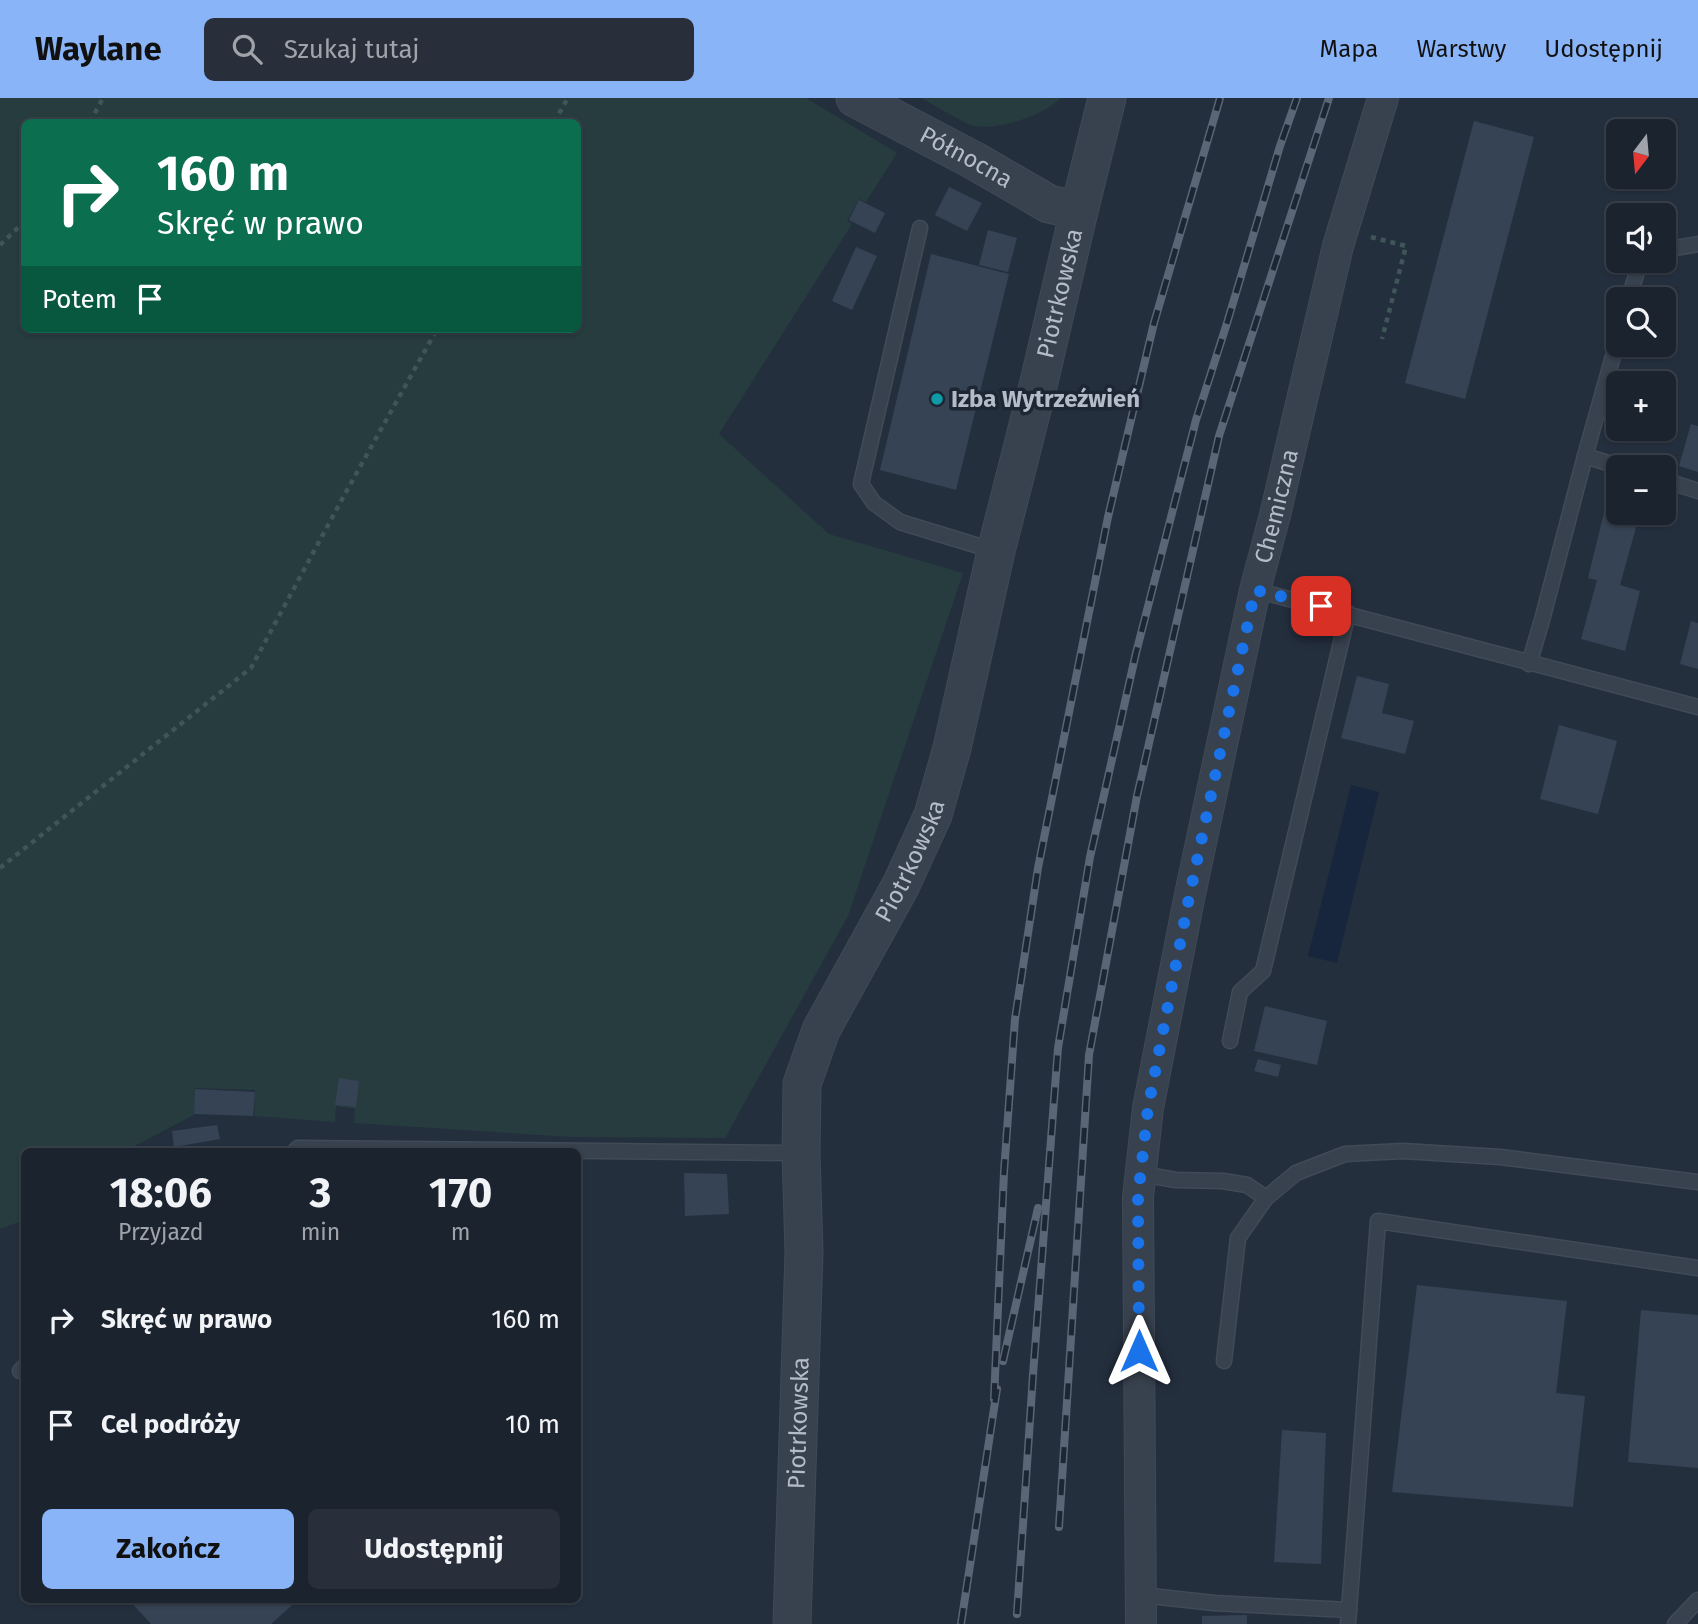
<!DOCTYPE html>
<html lang="pl">
<meta charset="utf-8">
<style>
:root{--surface:#1b232e;--page:#282f3a;--text:#f1f3f6;--muted:#a0a4aa;--line:#39404a;--accent:#8ab4f8}
body{margin:0;font-family:"Fira Sans",sans-serif;background:var(--page);color:var(--text);height:100vh;display:flex;flex-direction:column;font-size:26px;white-space:nowrap}
*{box-sizing:border-box;margin:0}
p{font-size:23px;color:var(--muted)}
.icon{flex:none;width:38px;height:38px;fill:none;stroke:currentColor;stroke-width:2;stroke-linecap:round;stroke-linejoin:round}
.map{position:relative;flex:1;overflow:hidden}
.side{position:absolute;left:21px;top:1050px;width:560px;height:455px;display:flex;flex-direction:column;background:var(--surface);border-radius:10px;box-shadow:0 2px 5px #0004,0 0 0 2px var(--line)}
.side>*{flex:none}
.banner{position:absolute;left:21px;top:21px;width:560px;height:214px;border-radius:10px;box-shadow:0 2px 5px #0004,0 0 0 2px var(--line);background:#0b6e4f;color:#fff;overflow:hidden}
.needle{width:46px;rotate:196deg}
.tools{position:absolute;left:1606px;top:21px;display:grid;gap:14px}
.tools a{display:grid;place-items:center;width:70px;height:70px;border-radius:10px;background:var(--surface);box-shadow:0 2px 5px #0004,0 0 0 2px var(--line);font-size:35px}
.pin{position:absolute;display:grid;place-items:center;width:60px;height:60px;color:#fff;margin:-30px;border-radius:14px;box-shadow:0 4px 10px #0006}
.me{position:absolute;width:77px;margin:-38px;rotate:0deg;stroke-linejoin:round;filter:drop-shadow(0 0 5px #0008)}
.turn{display:flex;align-items:center;gap:24px;height:147px;padding:0 21px;font-size:32px}
.turn .icon{width:91px;height:91px;stroke-width:2.5}
.turn b{display:block;font-size:49px;line-height:60px}
.then{display:flex;align-items:center;height:66px;padding:0 21px;background:#0003;gap:14px;font-size:26px}
.eta{display:flex;justify-content:space-evenly;align-items:center;height:119px;text-align:center}
.eta b{font-size:42px;font-weight:700;line-height:49px}
.button{display:flex;gap:14px;margin-top:auto;padding:14px 21px}
.button a{flex:1;height:80px;border-radius:10px;background:var(--accent);color:#111;font-size:28px;font-weight:700;line-height:80px;text-align:center}
.button a+a{background:var(--page);color:var(--text)}
ul{padding:0;list-style:none}
li{display:flex;align-items:center;gap:21px;height:105px;padding:0 21px}
li div{flex:1}
li b{display:block;font-size:26px}
li em{font-style:normal}
header{display:flex;align-items:center;gap:42px;box-sizing:border-box;height:98px;padding:0 35px;background:var(--accent);color:#111}
header strong{font-size:33px}
nav{display:flex;gap:38px;margin-inline-start:auto;font-size:24px}
.search{width:490px;height:63px;background:var(--page);display:flex;align-items:center;gap:18px;box-sizing:border-box;padding:0 24px;border-radius:10px;color:var(--muted);font-size:26px}
.map>svg:first-child{display:block}
</style>
<header>
<strong>Waylane</strong>
<div class="search"><svg class="icon" aria-label="search" viewBox="0 0 24 24"><circle cx="10" cy="10" r="6"/><path d="M15 15l6 6"/></svg>Szukaj tutaj</div>
<nav><a>Mapa</a><a>Warstwy</a><a>Udostępnij</a></nav>
</header>
<div class="map">
<svg width="1698" height="1526" viewBox="0 0 1698 1526">
<rect width="100%" height="100%" fill="#242f3e"/>
<!-- green -->
<g fill="#263c3f" fill-rule="evenodd">
<path d="M0,0H806L897,55L866,104L859,101L847,123L852,126L719,336L829,436L963,475L848,818L725,1040L570,1039L354,1025L355,1011L336,1008L335,1024L254,1018L255,992L195,990L194,1017L125,1053L24,1054V1122L0,1131ZM24,24H578V231H24Z"/>
<path d="M921,0H1061C1042,18 1001,32 975,28C964,26 933,6 921,0Z"/>
</g>
<!-- water -->
<path fill="#17263c" d="M1351,687L1379,694L1337,865L1308,858Z"/>
<!-- building -->
<g fill="#364354">
<path d="M1474,23L1534,39L1465,301L1405,285Z"/>
<path d="M949,89L982,105L967,133L935,117Z"/>
<path d="M859,102L885,115L875,135L849,122Z"/>
<path d="M988,132L1017,140L1008,174L979,167Z"/>
<path d="M856,149L877,158L852,212L832,203Z"/>
<path d="M931,156L1009,176L956,392L880,372Z"/>
<path d="M1691,326L1698,328V374L1679,368Z"/>
<path d="M1611,386L1619,388V415H1640L1620,487L1640,493L1625,553L1581,541L1597,482L1588,480Z"/>
<path d="M1691,523L1698,525V571L1680,566Z"/>
<path d="M1357,578L1389,586L1382,615L1414,623L1405,656L1341,640Z"/>
<path d="M1559,627L1617,643L1598,716L1540,701Z"/>
<path d="M1265,908L1327,923L1317,967L1254,953Z"/>
<path d="M1258,961L1281,967L1278,979L1254,973Z"/>
<path d="M339,980L359,983L356,1009L335,1007Z"/>
<path d="M195,991L255,994L253,1018L194,1016Z"/>
<path d="M217,1027L220,1041L174,1049L172,1033Z"/>
<path d="M684,1075L727,1076L729,1116L685,1118Z"/>
<path d="M1417,1187L1567,1203L1556,1295L1585,1298L1573,1409L1392,1394Z"/>
<path d="M1641,1212L1698,1217V1370L1628,1364Z"/>
<path d="M1282,1332L1326,1335L1321,1466L1274,1464Z"/>
<path d="M129,1502H298L271,1526H151Z"/>
<path d="M1247,1517V1526H1202V1518Z"/>
</g>
<g fill="none" stroke-linecap="round" stroke-linejoin="round">
<!-- service casing -->
<g stroke="#414a57" stroke-width="17">
<g id="service">
<path d="M920,130L861,386L874,405L900,424L995,453"/>
<path d="M1664,152L1698,146"/>
<path d="M1629,201L1640,163"/>
<path d="M1585,358L1621,369"/>
<path d="M1664,382L1698,393"/>
<path d="M1255,492C1403,530 1550,571 1698,609"/>
<path d="M1529,566L1542,522L1585,358L1619,237"/>
<path d="M1230,943L1240,894L1263,873L1348,515"/>
<path d="M294,1054L298,1050L799,1055"/>
<path d="M1141,1076L1176,1082L1223,1083L1247,1087L1266,1100"/>
<path d="M1224,1263L1238,1140L1266,1100L1296,1075L1345,1056L1403,1053L1500,1059L1698,1084"/>
<path d="M20,1273L24,1269"/>
<path d="M1141,1497L1214,1505L1349,1512"/>
<path d="M1348,1526L1378,1123L1698,1170"/>
<path d="M1675,1526L1698,1502"/>
</g>
</g>
<!-- minor casing -->
<g stroke="#414a57" stroke-width="32">
<g id="minor">
<path id="s1" d="M1141,1526L1138,1099L1148,1010L1189,801L1255,492L1275,417L1338,148L1383,0"/>
</g>
</g>
<!-- tertiary casing -->
<g stroke="#414a57" stroke-width="39">
<g id="tertiary">
<path id="s2" d="M855,0L973,62L1049,106L1079,113"/>
<path id="s3" d="M792,1526L804,1154L801,1055L802,986L821,932L901,787L933,717L952,650L996,453L1039,284L1079,113L1107,0"/>
</g>
</g>
<!-- path -->
<g stroke="#3f5557" stroke-width="4.5" stroke-dasharray="5 5" stroke-linecap="butt">
<path d="M90,24L103,0"/>
<path d="M554,24L568,0"/>
<path d="M1371,139L1406,148L1382,241"/>
<path d="M0,147L24,124"/>
<path d="M0,770L251,570L341,403L437,231"/>
</g>
<!-- service -->
<use href="#service" stroke="#38414e" stroke-width="14"/>
<!-- minor -->
<use href="#minor" stroke="#38414e" stroke-width="30"/>
<!-- tertiary -->
<use href="#tertiary" stroke="#38414e" stroke-width="37"/>
<!-- rail casing -->
<g stroke="#5a6575" stroke-width="8">
<g id="rail">
<path d="M1003,1263L1038,1110"/>
<path d="M994,1301L1004,1074L1015,921L1038,770L1108,419L1154,225L1220,0"/>
<path d="M1059,1429L1089,957L1137,698L1219,338L1329,0"/>
<path d="M1017,1516L1033,1277L1058,950L1090,759L1136,555L1196,322L1227,225L1280,48L1297,0"/>
<path d="M961,1526L997,1291"/>
</g>
</g>
<!-- rail -->
<use href="#rail" stroke="#1d2633" stroke-width="5" stroke-dasharray="16" stroke-linecap="butt"/>
</g>
<g fill="none" stroke-linecap="round" stroke-linejoin="round">
<!-- route -->
<path stroke="#1a73e8" stroke-width="12" stroke-dasharray="0 21.6" d="M1139,1253L1138,1099L1148,1010L1189,800L1255,492L1321,508"/>
</g>
<!-- markers -->
<circle fill="#0f9aa8" stroke="#1d2633" stroke-width="2.5" cx="937" cy="301" r="7"/>
<g text-anchor="middle" stroke-width="7" stroke-linejoin="round" paint-order="stroke">
<!-- street labels -->
<g font-size="24" fill="#b4bcc9" stroke="#1d2633">
<text dy="8" stroke="none"><textPath href="#s2" startOffset="126">Północna</textPath></text>
<text dy="8" stroke="none"><textPath href="#s3" startOffset="1377">Piotrkowska</textPath></text>
<text dy="8" stroke="none"><textPath href="#s1" startOffset="1132">Chemiczna</textPath></text>
<text dy="8" stroke="none"><textPath href="#s3" startOffset="789">Piotrkowska</textPath></text>
<text dy="8" stroke="none"><textPath href="#s3" startOffset="201">Piotrkowska</textPath></text>
</g>
<!-- poi labels -->
<g font-size="24" font-weight="bold" fill="#b4bcc9" stroke="#1d2633" text-anchor="start">
<text x="951" y="309">Izba Wytrzeźwień</text>
</g>
</g>
</svg>
<div class="tools">
<a><svg class="needle" viewBox="-14 -14 28 28"><path d="M0-13l5 13h-10z" fill="#e53935"/><path d="M0 13l5-13h-10z" fill="#a0a4aa"/></svg></a>
<a><svg class="icon" aria-label="sound" viewBox="0 0 24 24"><path d="M4 9h4l5-4v14l-5-4H4zM17 9q2 3 0 6"/></svg></a>
<a><svg class="icon" aria-label="search" viewBox="0 0 24 24"><circle cx="10" cy="10" r="6"/><path d="M15 15l6 6"/></svg></a>
<a>+</a>
<a>−</a>
</div>
<div class="pin" style="left:1321px;top:508px;background:#d93025"><svg class="icon" aria-label="arrive" viewBox="0 0 24 24"><path d="M6 21V4h12l-3 4 3 4H6"/></svg></div>
<svg class="me" style="left:1139px;top:1253px" viewBox="-20 -20 40 40"><path d="M0-17L14 15 0 8-14 15z" fill="#1a73e8" stroke="#fff" stroke-width="4"/></svg>
<div class="banner">
<div class="turn"><svg class="icon" aria-label="right" viewBox="0 0 24 24"><path d="M7 20v-9h11M14 6l5 5-5 5"/></svg><div><b>160 m</b>Skręć w prawo</div></div>
<div class="then">Potem<svg class="icon" aria-label="arrive" viewBox="0 0 24 24"><path d="M6 21V4h12l-3 4 3 4H6"/></svg></div>
</div>
<section class="side">
<div class="eta">
<div><b>18:06</b><p>Przyjazd</p></div>
<div><b>3</b><p>min</p></div>
<div><b>170</b><p>m</p></div>
</div>
<ul>
<li><svg class="icon" aria-label="right" viewBox="0 0 24 24"><path d="M7 20v-9h11M14 6l5 5-5 5"/></svg><div><b>Skręć w prawo</b></div><em>160 m</em></li>
<li><svg class="icon" aria-label="arrive" viewBox="0 0 24 24"><path d="M6 21V4h12l-3 4 3 4H6"/></svg><div><b>Cel podróży</b></div><em>10 m</em></li>
</ul>
<div class="button"><a>Zakończ</a><a>Udostępnij</a></div>
</section>
</div>
